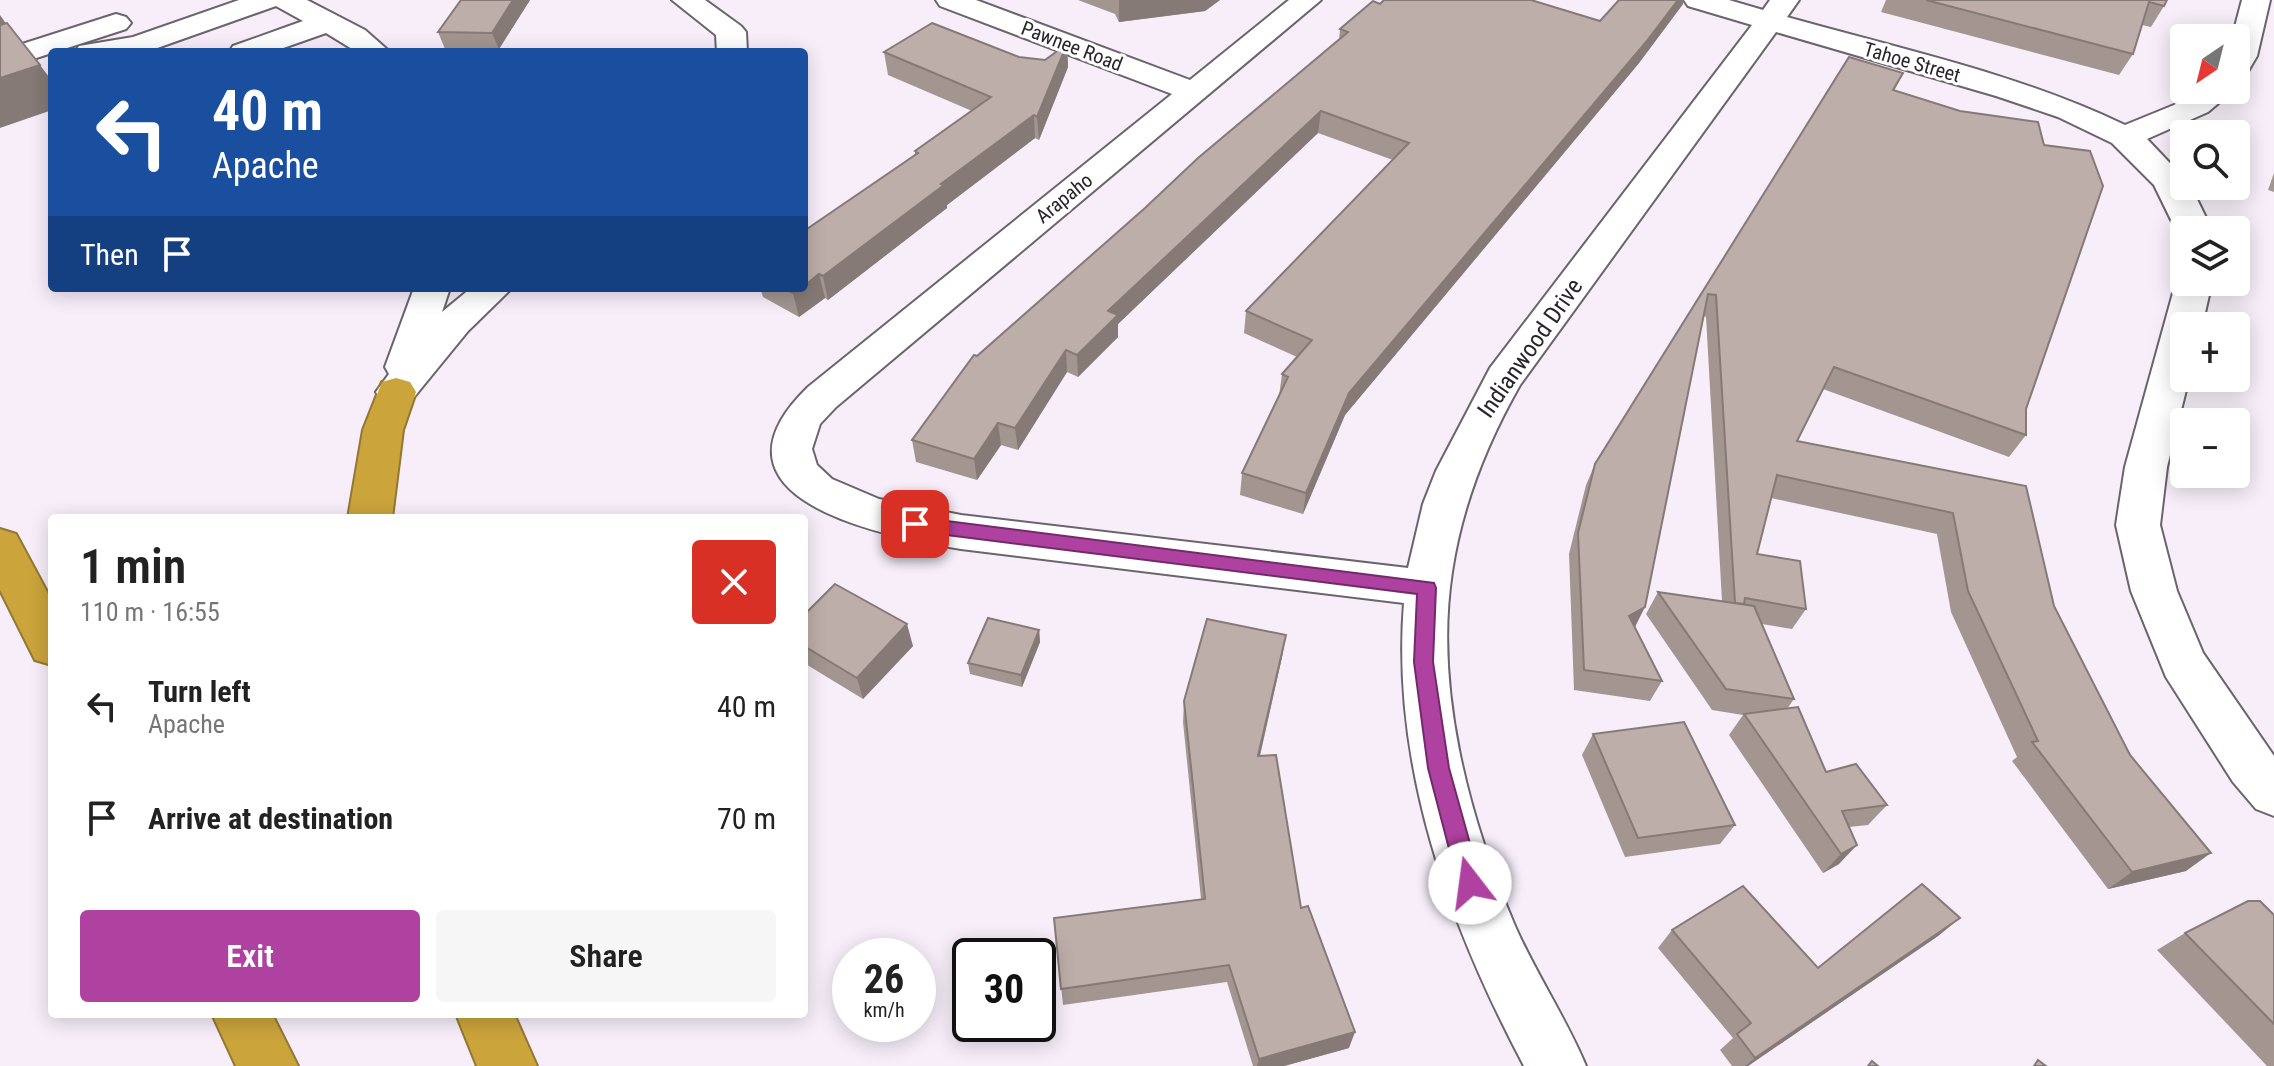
<!DOCTYPE html>
<meta charset="utf-8">
<style>
:root{--surface:#fff;--page:#f6f6f6;--text:#222;--muted:#767676;--accent:#af42a1}
body{margin:0;font-family:"Roboto Condensed",sans-serif;background:var(--page);color:var(--text);height:100vh;display:flex;flex-direction:column;font-size:30px;white-space:nowrap}
*{box-sizing:border-box;margin:0}
p{font-size:26px;color:var(--muted)}
.icon{flex:none;width:44px;height:44px;fill:none;stroke:currentColor;stroke-width:2;stroke-linecap:round;stroke-linejoin:round}
.map{position:relative;flex:1;overflow:hidden}
.drawer{position:absolute;left:48px;top:514px;width:760px;height:504px;display:flex;flex-direction:column;background:var(--surface);border-radius:8px;box-shadow:0 4px 20px #0003}
.drawer>*{flex:none}
.top-card{position:absolute;left:48px;top:48px;width:760px;height:244px;border-radius:8px;box-shadow:0 4px 20px #0003;background:#1a4fa0;color:#fff;overflow:hidden}
.needle{width:52px;rotate:215deg}
.controls{position:absolute;left:2170px;top:24px;display:grid;gap:16px}
.controls a{display:grid;place-items:center;width:80px;height:80px;border-radius:8px;background:var(--surface);box-shadow:0 4px 20px #0003;font-size:40px}
.speed{position:absolute;left:832px;top:938px;display:flex;gap:16px;font-size:40px;font-weight:700;text-align:center}
.speed>*{display:grid;place-content:center;width:104px;height:104px;border-radius:50%;background:var(--surface);box-shadow:0 4px 20px #0003;line-height:1}
.speed small{font-size:20px;font-weight:400}
.speed .limit{border:4px solid #111;border-radius:12px;background:#fff;color:#111}
.pin{position:absolute;display:grid;place-items:center;width:68px;height:68px;color:#fff;margin:-34px;border-radius:16px;box-shadow:0 4px 12px #0006}
.me{position:absolute;width:88px;margin:-44px;rotate:345deg;stroke-linejoin:round;filter:drop-shadow(0 0 6px #0008)}
.turn{display:flex;align-items:center;gap:28px;height:168px;padding:0 32px;font-size:36px}
.turn .icon{width:104px;height:104px;stroke-width:2.5}
.turn b{display:block;font-size:56px;line-height:68px}
.then{display:flex;align-items:center;height:76px;padding:0 32px;background:#0003;gap:16px;font-size:30px}
.round{display:grid;place-items:center;flex:none;width:84px;height:84px;border-radius:8px;background:var(--page)}
.summary{display:flex;align-items:center;justify-content:space-between;height:136px;padding:0 32px}
h1{font-size:48px;font-weight:600;line-height:60px}
.primary-button{display:flex;gap:16px;margin-top:auto;padding:16px 32px}
.primary-button a{flex:1;height:92px;border-radius:8px;background:var(--accent);color:#fff;font-size:32px;font-weight:600;line-height:92px;text-align:center}
.primary-button a+a{background:var(--page);color:var(--text)}
ul{padding:0;list-style:none}
li{display:flex;align-items:center;gap:24px;height:112px;padding:0 32px}
li div{flex:1}
li b{display:block;font-size:30px}
li em{font-style:normal}
.map>svg:first-child{display:block}
</style>
<div class="map">
<svg width="2274" height="1066" viewBox="0 0 2274 1066">
<rect width="100%" height="100%" fill="#f7eefa"/>
<g fill="none" stroke-linecap="round" stroke-linejoin="round">
<!-- minor casing -->
<g stroke="#6b636e" stroke-width="4">
<g id="minor">
<path d="M239,0H307L365,30L390,52H357L326,33L272,52H229L233,46L303,21L276,6L146,52H75L79,46L133,37Z"/>
<path d="M672,0H705L741,26L746,32L747,52H717L716,35Z"/>
<path d="M936,0H976L1190,80L1289,0H1321L836,407L820,424L812,449L817,465L832,479L879,499L961,515L1408,568L1423,504L1436,471L1490,368L1752,25L1688,6L1684,0H1729L1763,10L1770,0H1799L1787,17C1900,49 2019,74 2125,125L2174,105L2199,90H2234L2208,112L2147,139L2184,178V186L2192,189L2212,230H2184V238L2176,230L2154,185L2112,143L2058,117L1996,96L1776,32L1520,385C1487,443 1462,505 1452,572C1434,689 1469,818 1515,926C1536,974 1566,1018 1586,1066H1524C1449,924 1391,766 1404,603L961,549C882,536 693,499 808,387L1172,94L940,6Z"/>
<path d="M2242,0H2270L2257,56L2247,73L2236,76V38H2232Z"/>
<path d="M116,14L126,17L131,23L126,29L27,61L16,58L12,52L16,46Z"/>
<path d="M2184,273V282H2212L2202,326H2184V378H2189L2167,467L2160,525L2177,591L2203,653L2274,756V816L2256,809L2233,782L2166,677L2131,591L2116,525L2125,467L2176,282Z"/>
<path d="M414,288H450L442,312L471,288H512L468,331L410,402L396,406L382,402L376,392L389,374L385,367Z"/>
</g>
</g>
<!-- highway casing -->
<g stroke="#927835" stroke-width="4">
<g id="highway">
<path d="M396,378L410,382L416,392L403,430L392,518H348L363,430L382,382Z"/>
<path d="M0,529L16,534L52,601V665L35,660L0,590Z"/>
<path d="M212,1014H272L298,1066H236Z"/>
<path d="M456,1014H514L537,1066H477Z"/>
</g>
</g>
<!-- minor -->
<use href="#minor" fill="#fff" fill-rule="evenodd"/>
<!-- highway -->
<use href="#highway" fill="#cba43b" fill-rule="evenodd"/>
</g>
<!-- wall -->
<g fill="#a39691">
<path d="M530,0L499,49H445L438,32Z"/>
<path d="M1078,0H1220L1205,11L1119,22L1115,14Z"/>
<path d="M1886,0H2167L2164,6L2151,27L2142,25L2133,54L2119,75L1881,12Z"/>
<path d="M1380,4L1600,21L1683,4L1639,63L1345,415L1303,514L1240,495L1242,473L1279,396L1282,374L1297,357L1244,333L1246,311L1393,160L1318,133L1118,324V337L1078,377L1067,372L1018,450L1001,445L977,480L916,462L912,440L977,356L1339,40L1340,29Z"/>
<path d="M1067,44L1068,67L1039,140L1035,138L947,205V208L828,300L825,298L799,317L763,297L760,288H804L915,154V151L972,111L888,75L884,52L1019,57L1045,60Z"/>
<path d="M1849,57L1903,73L1894,91L2026,409V435L2009,457L1823,389L1797,441L2026,486L2054,606L2186,871L2108,889L2012,761L2017,757L1951,612L1937,534L1771,498L1757,554L1806,609L1792,629L1762,624L1794,699L1787,709L1826,772L1887,805L1868,825L1849,827L1839,864L1823,873L1729,735L1743,715L1712,710L1646,614L1658,592L1722,601L1706,317L1704,316L1635,628L1662,681L1650,701L1574,690L1569,554L1586,485L1595,464Z"/>
<path d="M2274,173V192L2268,190Z"/>
<path d="M804,615L913,646L863,699L804,663Z"/>
<path d="M1039,630L1040,642L1022,687L970,674L968,663Z"/>
<path d="M1286,635L1282,657L1260,756L1301,908L1349,1048L1284,1066H1253L1227,982L1063,1005L1054,918L1201,899L1183,722L1184,701Z"/>
<path d="M1593,734L1735,825L1720,844L1625,857L1582,755Z"/>
<path d="M2274,915V1066H2267L2157,950L2185,933Z"/>
<path d="M1960,918L1938,936L1748,1066H1732L1720,1050L1733,1038L1658,948L1672,930L1818,968Z"/>
</g>
<!-- shaded-wall -->
<g fill="#857a76">
<path d="M513,0H530L499,49L492,33Z"/>
<path d="M1119,0H1220L1205,11L1119,22Z"/>
<path d="M1678,0H1684L1683,4L1639,63L1345,415L1303,514L1306,493L1349,393Z"/>
<path d="M0,15L19,42L0,41Z"/>
<path d="M1067,44L1068,67L1039,140L1037,117Z"/>
<path d="M40,65L52,81V110L0,128V78Z"/>
<path d="M1321,111L1318,133L1118,324V337L1078,377L1077,355L1108,311Z"/>
<path d="M1034,115L1035,138L947,205V208L828,300L823,276L941,184Z"/>
<path d="M819,274L825,298L799,317L793,293L801,288H804V286Z"/>
<path d="M1066,350L1067,372L1018,450L1015,428Z"/>
<path d="M998,423L1001,445L977,480L974,459Z"/>
<path d="M1645,607L1635,627L1629,616Z"/>
<path d="M907,624L913,646L863,699L857,678Z"/>
<path d="M1039,630L1040,642L1022,687L1021,675Z"/>
<path d="M1286,635L1282,657L1255,776L1258,756Z"/>
<path d="M1857,845L1839,864L1823,873L1841,854Z"/>
<path d="M2211,853L2186,871L2108,889L2132,872Z"/>
<path d="M1960,918L1938,936L1748,1066H1745L1755,1058Z"/>
<path d="M1355,1032L1349,1048L1284,1066H1257L1259,1059Z"/>
</g>
<!-- building -->
<g fill="#beaea9" stroke="#857a76" stroke-width="2">
<path d="M461,0H513L492,33L438,32Z"/>
<path d="M1384,0H1531L1600,21L1619,0H1678L1646,42L1349,393L1306,493L1242,473L1288,377L1282,374L1312,340L1246,311L1409,143L1321,111L1108,311L1118,315L1077,355L1066,350L1015,428L998,423L974,459L912,440L974,355L977,356L1145,208L1198,158L1348,32L1340,29L1373,1L1380,4Z"/>
<path d="M1926,0H2167L2164,6L2149,2L2133,54Z"/>
<path d="M7,23L40,65L0,78V25Z"/>
<path d="M932,23L1019,57L1045,60L1067,44L1037,117L1034,115L941,184L944,185L823,276L819,274L804,286V231L918,153L915,151L991,97L884,52Z"/>
<path d="M1849,57L1903,73L1893,90L1960,111L2038,122L2044,145L2090,151L2103,186L2026,409V435L1834,367L1797,441L2026,486L2054,606L2130,755L2211,853L2132,872L2032,742L2038,741L1968,591L1953,513L1777,475L1757,554L1800,561L1806,609L1745,598L1744,604L1735,603L1716,295L1708,294L1645,607L1629,616L1662,681L1584,670L1578,533L1595,464Z"/>
<path d="M783,288H801L793,293Z"/>
<path d="M835,584L907,624L857,678L804,646V615Z"/>
<path d="M1658,592L1754,606L1794,699L1726,689Z"/>
<path d="M988,618L1039,630L1021,675L968,663Z"/>
<path d="M1207,619L1286,635L1258,756L1276,755L1301,908L1308,906L1355,1032L1259,1059L1229,965L1061,989L1054,918L1205,899L1184,701Z"/>
<path d="M1798,707L1826,772L1856,764L1887,805L1842,811L1857,845L1841,854L1744,714Z"/>
<path d="M1684,722L1735,825L1638,838L1593,734Z"/>
<path d="M1922,884L1960,918L1755,1058L1737,1034L1751,1023L1672,930L1743,886L1818,968Z"/>
<path d="M2248,901H2260L2274,915V1024L2185,933Z"/>
<path d="M2038,1060L2046,1066H2034Z"/>
<path d="M1872,1061L1878,1066H1868Z"/>
</g>
<!-- route -->
<path fill="#af42a1" stroke="#722b69" stroke-width="2" d="M915,517L1434,583L1436,588L1433,662L1449,768L1481,883L1478,890L1470,894L1462,890L1458,883L1428,768L1414,662L1417,594L915,531L906,524Z"/>
<g text-anchor="middle" stroke-width="6" stroke-linejoin="round" paint-order="stroke">
<!-- far-street labels -->
<g font-size="20" fill="#29252a" stroke="#fff">
<text transform="translate(1072 46) rotate(21)" y="7">Pawnee Road</text>
<text transform="translate(1912 62) rotate(16)" y="7">Tahoe Street</text>
<text transform="translate(1064 198) rotate(-39)" y="7">Arapaho</text>
</g>
<!-- street labels -->
<g font-size="24" fill="#29252a" stroke="#fff">
<text transform="translate(1530 348) rotate(-55)" y="8">Indianwood Drive</text>
</g>
</g>
</svg>
<div class="controls">
<a><svg class="needle" viewBox="-14 -14 28 28"><path d="M0-13l5 13h-10z" fill="#e53935"/><path d="M0 13l5-13h-10z" fill="#767676"/></svg></a>
<a><svg class="icon" aria-label="search" viewBox="0 0 24 24"><circle cx="10" cy="10" r="6"/><path d="M15 15l6 6"/></svg></a>
<a><svg class="icon" aria-label="layers" viewBox="0 0 24 24"><path d="M12 4l9 5-9 5-9-5zM3 14l9 5 9-5"/></svg></a>
<a>+</a>
<a>−</a>
</div>
<div class="speed"><div>26<small>km/h</small></div><div class="limit">30</div></div>
<div class="pin" style="left:915px;top:524px;background:#d93025"><svg class="icon" aria-label="arrive" viewBox="0 0 24 24"><path d="M6 21V4h12l-3 4 3 4H6"/></svg></div>
<svg class="me" style="left:1470px;top:883px" viewBox="-20 -20 40 40"><circle r="19" fill="#fff"/><path d="M0-13L10 11 0 6-10 11z" fill="#af42a1"/></svg>
<div class="top-card">
<div class="turn"><svg class="icon" aria-label="left" viewBox="0 0 24 24"><path d="M17 20v-9H6M10 6l-5 5 5 5"/></svg><div><b>40 m</b>Apache</div></div>
<div class="then">Then<svg class="icon" aria-label="arrive" viewBox="0 0 24 24"><path d="M6 21V4h12l-3 4 3 4H6"/></svg></div>
</div>
<section class="drawer">
<div class="summary"><div><h1>1 min</h1><p>110 m · 16:55</p></div><a class="round" style="background:#d93025;color:#fff"><svg class="icon" aria-label="close" viewBox="0 0 24 24"><path d="M6 6l12 12M18 6L6 18"/></svg></a></div>
<ul>
<li><svg class="icon" aria-label="left" viewBox="0 0 24 24"><path d="M17 20v-9H6M10 6l-5 5 5 5"/></svg><div><b>Turn left</b><p>Apache</p></div><em>40 m</em></li>
<li><svg class="icon" aria-label="arrive" viewBox="0 0 24 24"><path d="M6 21V4h12l-3 4 3 4H6"/></svg><div><b>Arrive at destination</b></div><em>70 m</em></li>
</ul>
<div class="primary-button"><a>Exit</a><a>Share</a></div>
</section>
</div>
